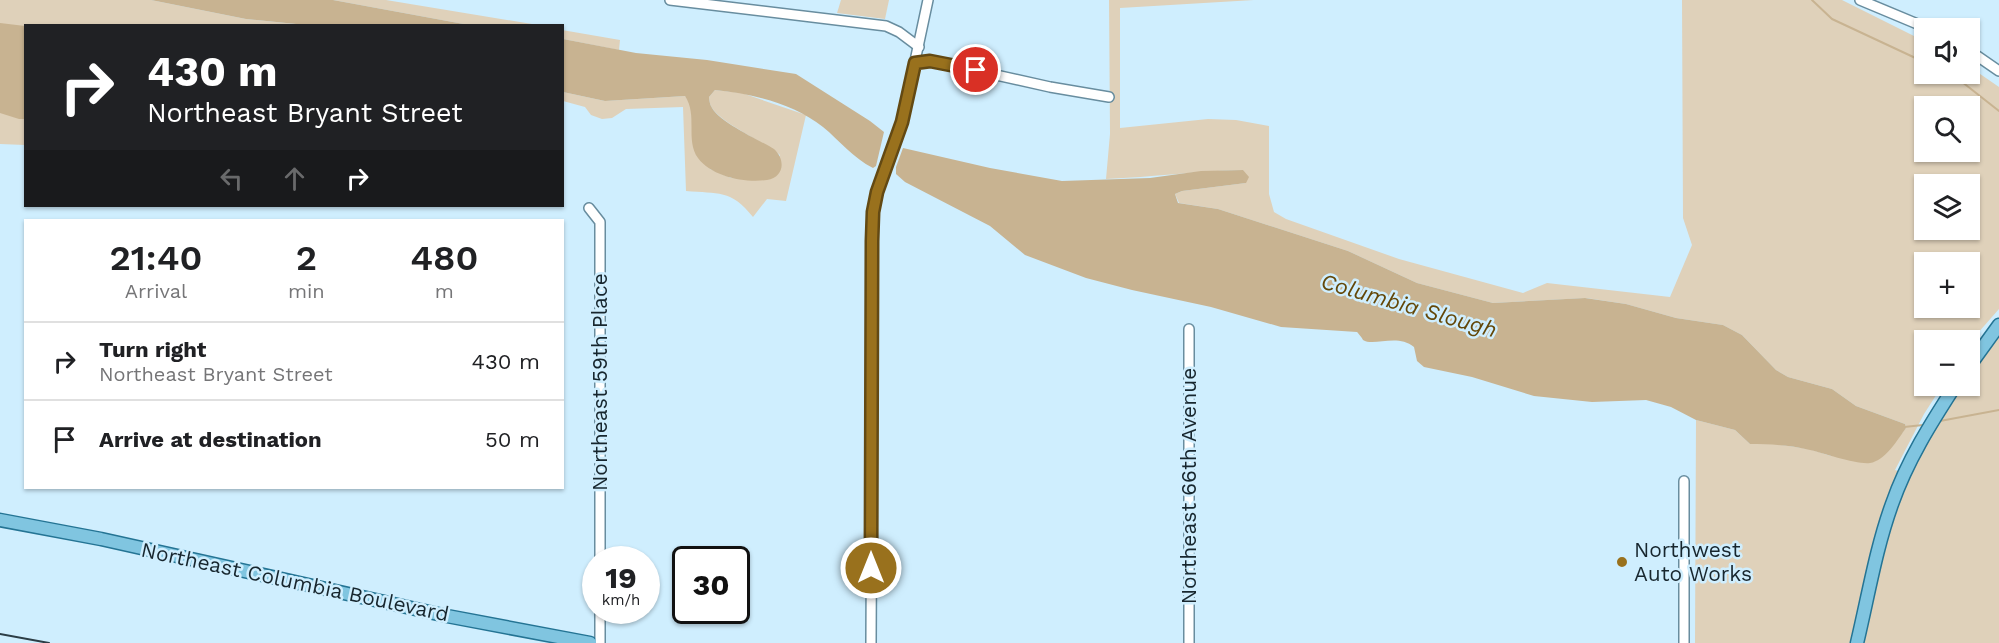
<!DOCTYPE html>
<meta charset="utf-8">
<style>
:root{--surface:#fff;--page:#f6f6f6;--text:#202124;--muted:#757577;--line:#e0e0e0}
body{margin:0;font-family:"Work Sans",sans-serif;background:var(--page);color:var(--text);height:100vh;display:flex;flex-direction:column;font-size:22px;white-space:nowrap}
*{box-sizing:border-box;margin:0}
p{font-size:20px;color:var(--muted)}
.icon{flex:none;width:33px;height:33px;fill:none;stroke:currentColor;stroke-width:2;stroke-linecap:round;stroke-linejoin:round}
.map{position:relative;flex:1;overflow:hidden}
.sheet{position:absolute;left:24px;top:219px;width:540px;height:270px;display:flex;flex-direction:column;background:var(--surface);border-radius:0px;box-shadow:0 2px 4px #0004}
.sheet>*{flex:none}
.hud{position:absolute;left:24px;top:24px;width:540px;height:183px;border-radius:0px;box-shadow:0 2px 4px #0004;background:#202124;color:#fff;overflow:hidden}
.tools{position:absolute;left:1914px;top:18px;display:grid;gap:12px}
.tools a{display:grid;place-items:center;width:66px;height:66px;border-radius:0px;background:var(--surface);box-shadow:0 2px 4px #0004;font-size:30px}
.speed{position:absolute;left:582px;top:546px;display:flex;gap:12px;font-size:30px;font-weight:700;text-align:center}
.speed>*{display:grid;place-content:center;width:78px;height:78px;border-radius:50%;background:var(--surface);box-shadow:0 2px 4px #0004;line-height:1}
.speed small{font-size:15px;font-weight:400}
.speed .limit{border:3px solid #111;border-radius:9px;background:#fff;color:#111}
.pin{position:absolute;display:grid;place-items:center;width:51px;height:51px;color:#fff;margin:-26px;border:3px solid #fff;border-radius:50%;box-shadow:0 2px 6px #0007}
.me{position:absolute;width:66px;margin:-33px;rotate:0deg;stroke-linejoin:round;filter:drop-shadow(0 0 4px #0008)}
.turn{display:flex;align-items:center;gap:21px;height:126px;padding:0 24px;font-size:27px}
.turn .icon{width:78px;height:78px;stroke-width:2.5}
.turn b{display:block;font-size:42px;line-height:51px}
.lanes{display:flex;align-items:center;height:57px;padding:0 24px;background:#0003;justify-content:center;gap:30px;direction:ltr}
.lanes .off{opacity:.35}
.eta{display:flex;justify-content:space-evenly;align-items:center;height:102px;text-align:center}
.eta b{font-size:36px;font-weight:600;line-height:42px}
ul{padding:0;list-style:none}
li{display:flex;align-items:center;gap:18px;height:78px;padding:0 24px;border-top:2px solid var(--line)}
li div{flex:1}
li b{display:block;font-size:22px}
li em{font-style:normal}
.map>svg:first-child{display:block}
</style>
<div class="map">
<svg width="1999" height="643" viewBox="0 0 1999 643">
<rect width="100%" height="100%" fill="#cfeefe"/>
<!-- green -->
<g fill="#dfd1ba" fill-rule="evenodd">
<path d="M0,0H151L246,19L306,25L26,26L25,145L0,144Z"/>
<path d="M333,0H386L538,25H469Z"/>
<path d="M841,0H889L885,19L837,13Z"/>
<path d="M1109,0H1254L1120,8V128L1208,119L1236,120L1269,126V194L1274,212L1286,219L1399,259L1523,293L1547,283L1670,297L1692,245L1683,218L1682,0H1842L1924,41V74H1970V67L1999,87V309L1970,342L1924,340V386H1942L1924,414L1895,470L1909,475L1934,431L1963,386H1970V375L1972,371L1999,335V643H1695L1696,420L1735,430L1750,444H1775L1809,449L1831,456H1883L1906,428L1905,424L1856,406L1832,389L1788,377L1776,370L1742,335L1723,325L1676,318L1626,304L1586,298L1493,303L1417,283L1348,251L1218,209L1179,203L1175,194L1182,191L1246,183L1243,170C1197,171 1152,177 1106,179L1110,134ZM1924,106H1970V152H1924ZM1924,184H1970V230H1924ZM1924,262H1970V308H1924Z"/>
<path d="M562,30L620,40L619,50L563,39Z"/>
<path d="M715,90L742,93L806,115L786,201L767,199L753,217C731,189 718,194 686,191L683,107L626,109L612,118L602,119L591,115L585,107L563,101V92L605,101L685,96L691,104L692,119L710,169L731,178L768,179L780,155C765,142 718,122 711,106C710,105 709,98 709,97Z"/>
</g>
<!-- water -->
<g fill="#c8b391">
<path d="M151,0H333L469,25H306L246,19Z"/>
<path d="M0,23L25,26V119H19L0,113Z"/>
<path d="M563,39L636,53L707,60L796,74L870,121L884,132L876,166L873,168C853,158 840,141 823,127C793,103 753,94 715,90L709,97C709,98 710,105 711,106C717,121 759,140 774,149C786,160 784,177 767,180C745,183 712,177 698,158C685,140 698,115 685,96L605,101L563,92Z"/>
<path d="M903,148L990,168L1062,181L1150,178L1201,171L1243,170L1249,177L1246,183L1182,191L1175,194L1178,203L1218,209L1348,251L1417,283L1493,303L1585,298L1626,304L1676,318L1723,325L1742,335L1776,370L1788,377L1832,389L1856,406L1905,424L1906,428C1898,439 1885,461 1870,463C1858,465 1823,453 1810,450C1790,445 1770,444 1750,444L1735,430L1696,420L1671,407L1646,400L1592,402L1534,396L1472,377L1424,367L1417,361L1414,347C1397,333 1374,347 1363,340C1363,339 1358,333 1357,332L1281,327L1211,307L1132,290L1086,278L1025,255L990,226L905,182L896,174V167Z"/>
</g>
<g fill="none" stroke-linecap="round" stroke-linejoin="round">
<!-- stream -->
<g stroke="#c8b391" stroke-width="2">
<path d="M1812,0L1832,19L1924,62"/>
<path d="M1948,74L1957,78L1999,111"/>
<path d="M1940,421L1999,410"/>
<path d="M1904,427L1923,425"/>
</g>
<!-- minor casing -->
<g stroke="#688d9f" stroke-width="12">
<g id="minor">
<path d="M670,0L886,26L899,32L919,47"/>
<path d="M1860,0L1927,28"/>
<path d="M1970,51L1999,71"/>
<path d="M915,63L930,61L942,63L1050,87L1109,97"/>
<path d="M589,208L600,222V560"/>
<path d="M600,610V643"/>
<path d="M871,643L873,212L879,185L902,122L928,0"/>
<path d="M1189,643V329"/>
<path d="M1684,643V481"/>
</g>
</g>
<!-- major casing -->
<g stroke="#247494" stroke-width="15">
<g id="major">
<path d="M1970,365L1999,325"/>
<path d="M0,520L101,539L447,616L590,643"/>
<path d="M1857,643C1868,597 1876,548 1892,504C1907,461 1931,423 1955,386"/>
</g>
</g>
<!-- minor -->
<use href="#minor" stroke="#fff" stroke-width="9"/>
<!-- major -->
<use href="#major" stroke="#80c5e0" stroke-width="12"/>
<!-- rail -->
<path stroke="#2c3d46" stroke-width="2" d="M0,634L49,643"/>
</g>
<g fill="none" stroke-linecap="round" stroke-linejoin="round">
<!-- route casing -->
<g stroke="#634913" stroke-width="15">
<path id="route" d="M871,568L872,241L873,212L877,192L902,122L915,63L930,61L976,70"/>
</g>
<!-- route -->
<use href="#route" stroke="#99711d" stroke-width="10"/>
</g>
<!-- markers -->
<circle fill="#99711d" stroke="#cfeefe" stroke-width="2" cx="1622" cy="562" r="6"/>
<g text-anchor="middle" stroke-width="5" stroke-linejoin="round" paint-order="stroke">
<!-- street labels -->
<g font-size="21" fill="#17262e" stroke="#cfeefe">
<text transform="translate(600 382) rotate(-90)" y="7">Northeast 59th Place</text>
<text transform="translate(1189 486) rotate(-90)" y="7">Northeast 66th Avenue</text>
<text transform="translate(295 582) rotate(12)" y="7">Northeast Columbia Boulevard</text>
</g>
<!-- poi labels -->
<g font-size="21" fill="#17262e" stroke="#cfeefe" text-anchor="start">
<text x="1634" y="557">Northwest<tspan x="1634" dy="24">Auto Works</tspan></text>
</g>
<!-- water labels -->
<g font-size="22" font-style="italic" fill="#644708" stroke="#cfeefe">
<text transform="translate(1409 305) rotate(16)" y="8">Columbia Slough</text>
</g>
</g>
</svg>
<div class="tools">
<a><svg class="icon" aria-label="sound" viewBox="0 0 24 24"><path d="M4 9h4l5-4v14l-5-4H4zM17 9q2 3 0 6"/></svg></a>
<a><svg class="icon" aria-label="search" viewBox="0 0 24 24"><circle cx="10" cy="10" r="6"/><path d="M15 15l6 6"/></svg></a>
<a><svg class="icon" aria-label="layers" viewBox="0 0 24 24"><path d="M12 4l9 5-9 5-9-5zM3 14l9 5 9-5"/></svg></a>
<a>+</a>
<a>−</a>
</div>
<div class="speed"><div>19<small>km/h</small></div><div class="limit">30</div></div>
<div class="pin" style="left:976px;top:70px;background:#d93025"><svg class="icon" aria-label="arrive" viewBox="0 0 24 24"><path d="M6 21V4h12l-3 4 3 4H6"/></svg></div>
<svg class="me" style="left:871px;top:568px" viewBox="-20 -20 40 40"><circle r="17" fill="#99711d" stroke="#fff" stroke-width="3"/><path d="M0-11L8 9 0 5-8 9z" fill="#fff"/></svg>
<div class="hud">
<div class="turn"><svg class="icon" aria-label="right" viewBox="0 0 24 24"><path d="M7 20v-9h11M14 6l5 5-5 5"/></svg><div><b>430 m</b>Northeast Bryant Street</div></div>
<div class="lanes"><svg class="icon off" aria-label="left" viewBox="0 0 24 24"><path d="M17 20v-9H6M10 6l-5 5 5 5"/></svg><svg class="icon off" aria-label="ahead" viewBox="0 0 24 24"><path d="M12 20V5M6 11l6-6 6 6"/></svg><svg class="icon" aria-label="right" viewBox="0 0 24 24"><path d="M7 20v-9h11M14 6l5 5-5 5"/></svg></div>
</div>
<section class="sheet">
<div class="eta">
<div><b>21:40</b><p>Arrival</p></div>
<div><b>2</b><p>min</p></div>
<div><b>480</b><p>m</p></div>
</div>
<ul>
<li><svg class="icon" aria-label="right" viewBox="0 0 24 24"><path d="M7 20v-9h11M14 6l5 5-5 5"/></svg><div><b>Turn right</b><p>Northeast Bryant Street</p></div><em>430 m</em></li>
<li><svg class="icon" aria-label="arrive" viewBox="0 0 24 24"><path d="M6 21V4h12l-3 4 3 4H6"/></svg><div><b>Arrive at destination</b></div><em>50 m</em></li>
</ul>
</section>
</div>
